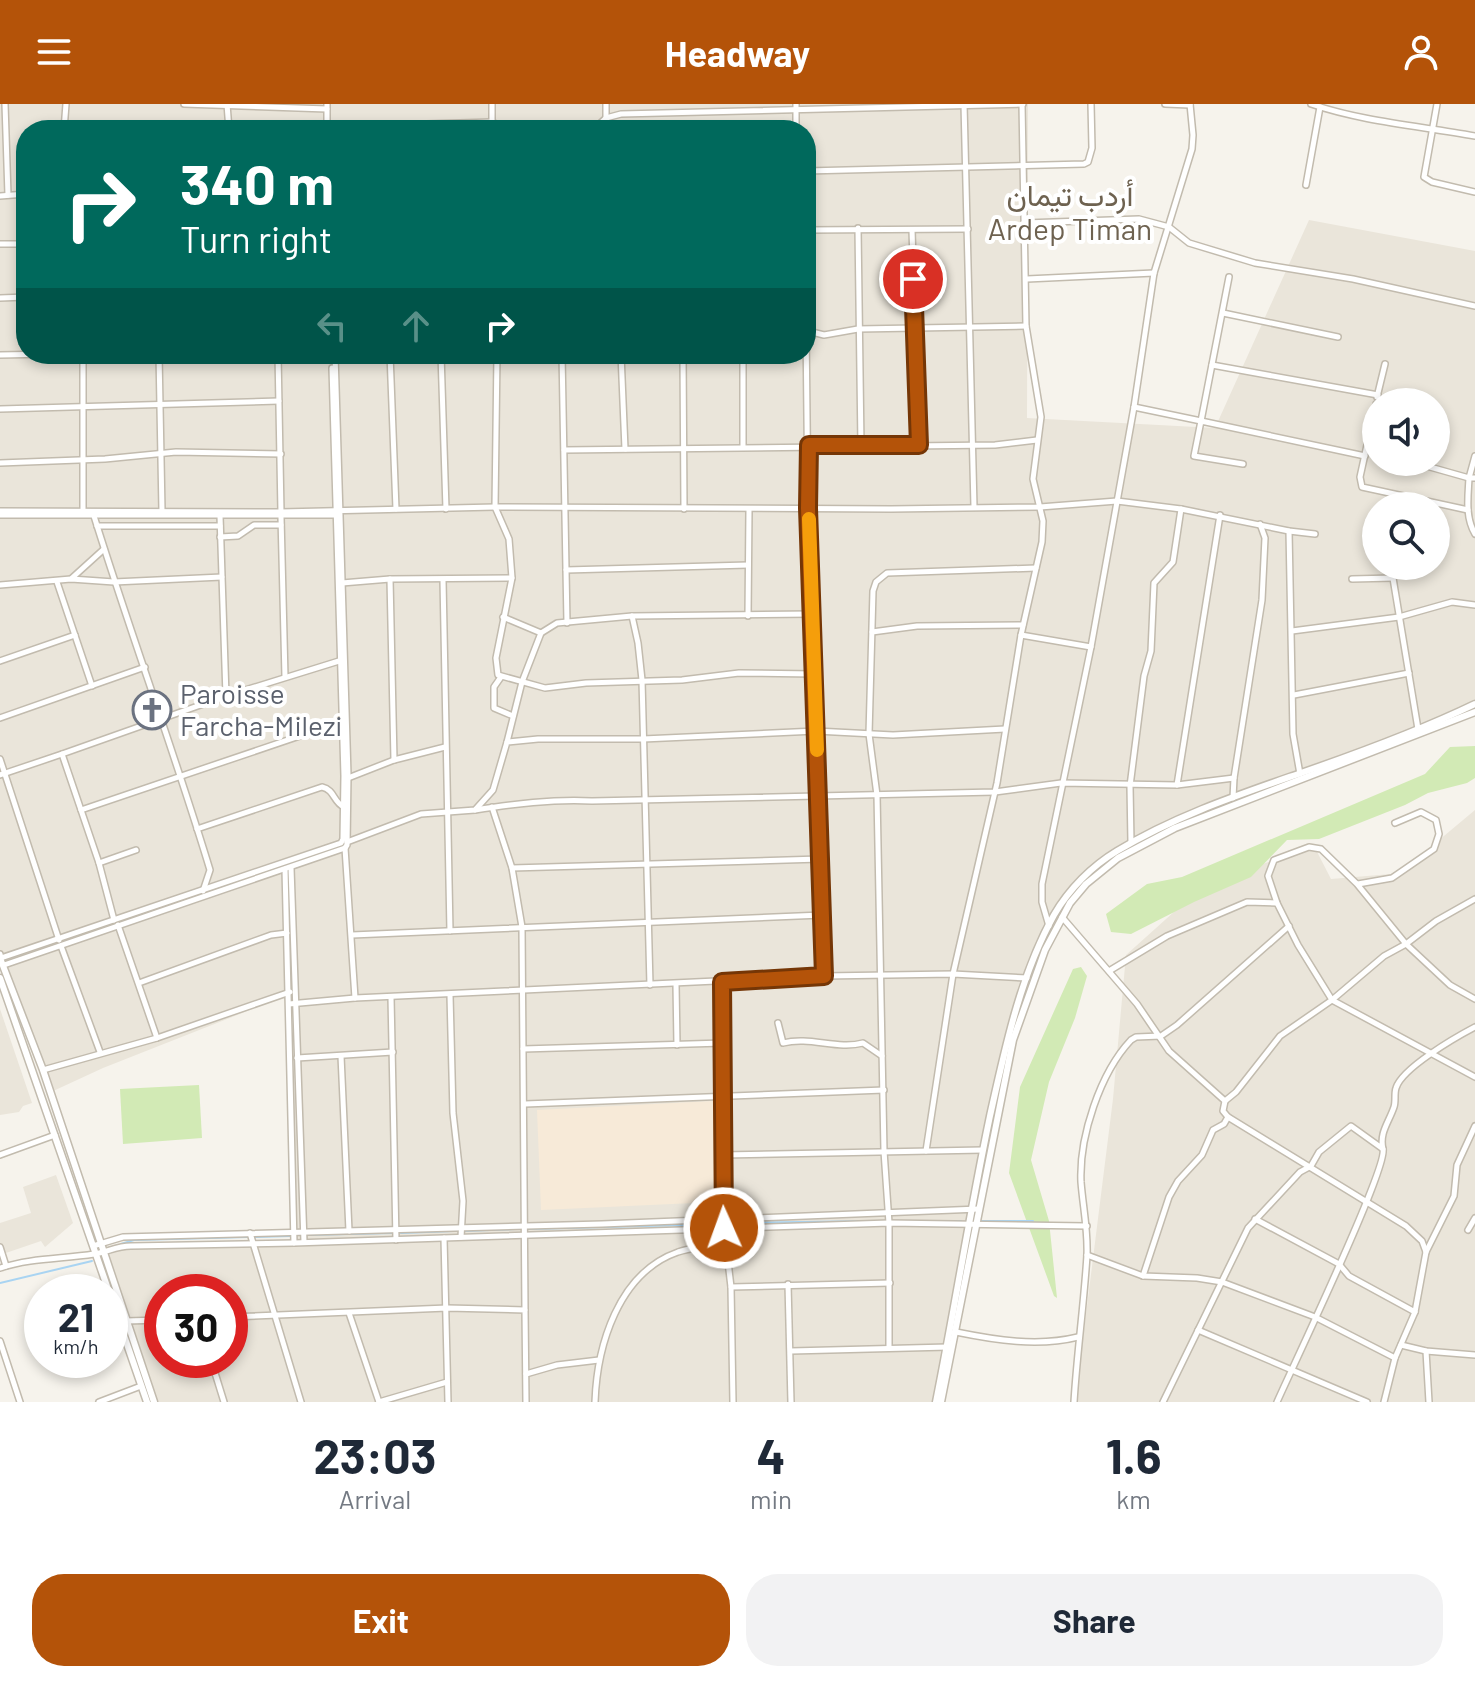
<!DOCTYPE html>
<meta charset="utf-8">
<style>
:root{--surface:#fff;--page:#f2f2f3;--text:#1f2937;--muted:#747a83;--accent:#b45309}
body{margin:0;font-family:Barlow,Vazirmatn,sans-serif;background:var(--page);color:var(--text);height:100vh;display:flex;flex-direction:column;font-size:30px;white-space:nowrap}
*{box-sizing:border-box;margin:0}
p{font-size:26px;color:var(--muted)}
.icon{flex:none;width:44px;height:44px;fill:none;stroke:currentColor;stroke-width:2;stroke-linecap:round;stroke-linejoin:round}
.map{position:relative;height:1298px;overflow:hidden}
.drawer{display:flex;flex-direction:column;background:var(--surface);flex:1}
.drawer>*{flex:none}
.guide{position:absolute;left:16px;top:16px;width:800px;height:244px;border-radius:32px;box-shadow:0 4px 12px #0003;background:#00695c;color:#fff;overflow:hidden}
.fabs{position:absolute;left:1362px;top:284px;display:grid;gap:16px}
.fabs a{display:grid;place-items:center;width:88px;height:88px;border-radius:50%;background:var(--surface);box-shadow:0 4px 12px #0003;font-size:40px}
.speed{position:absolute;left:24px;top:1170px;display:flex;gap:16px;font-size:40px;font-weight:700;text-align:center}
.speed>*{display:grid;place-content:center;width:104px;height:104px;border-radius:50%;background:var(--surface);box-shadow:0 4px 12px #0003;line-height:1}
.speed small{font-size:20px;font-weight:400}
.speed .limit{border:12px solid #d22;background:#fff;color:#111}
.pin{position:absolute;display:grid;place-items:center;width:68px;height:68px;color:#fff;margin:-34px;border:4px solid #fff;border-radius:50%;box-shadow:0 2px 8px #0007}
.me{position:absolute;width:88px;margin:-44px;rotate:358deg;stroke-linejoin:round;filter:drop-shadow(0 0 6px #0008)}
.turn{display:flex;align-items:center;gap:28px;height:168px;padding:0 32px;font-size:36px}
.turn .icon{width:104px;height:104px;stroke-width:2.5}
.turn b{display:block;font-size:56px;line-height:68px}
.lanes{display:flex;align-items:center;height:76px;padding:0 32px;background:#0003;justify-content:center;gap:40px;direction:ltr}
.lanes .off{opacity:.35}
.eta{display:flex;justify-content:space-evenly;align-items:center;height:136px;text-align:center}
.eta b{font-size:48px;font-weight:700;line-height:56px}
.button{display:flex;gap:16px;margin-top:auto;padding:16px 32px}
.button a{flex:1;height:92px;border-radius:32px;background:var(--accent);color:#fff;font-size:32px;font-weight:700;line-height:92px;text-align:center}
.button a+a{background:var(--page);color:var(--text)}
header{display:flex;justify-content:space-between;align-items:center;height:104px;padding:0 32px;background:var(--accent);color:#fff;font-size:36px;font-weight:700}
.map>svg:first-child{display:block}
</style>
<header><svg class="icon" aria-label="menu" viewBox="0 0 24 24"><path d="M4 6h16M4 12h16M4 18h16"/></svg>Headway<svg class="icon" aria-label="person" viewBox="0 0 24 24"><circle cx="12" cy="8" r="4"/><path d="M4 21q1-7 8-7t8 7"/></svg></header>
<div class="map">
<svg width="1475" height="1298" viewBox="0 0 1475 1298">
<rect width="100%" height="100%" fill="#f6f3ec"/>
<!-- residential -->
<g fill="#eae5da" fill-rule="evenodd">
<path d="M0,0H1028L1027,314L1215,324L1309,116L1475,147V599L1130,739L1053,808L1006,940L935,1298H157L105,1145L294,1139L293,889L103,964L51,988L0,850ZM26,26H806V250H26ZM1376,298H1436V358H1376ZM1376,402H1436V462H1376ZM162,1188H230V1256H162Z"/>
<path d="M1475,706V1298H1075L1113,995L1126,851L1205,780L1314,742L1331,775L1391,770L1420,752Z"/>
<path d="M0,905L32,999L23,1002L19,1008L0,1011Z"/>
<path d="M56,1071L73,1119L45,1143L41,1137L0,1151V1119L31,1109L23,1083Z"/>
</g>
<!-- commercial -->
<path fill="#f7ead8" d="M713,997L716,1098L541,1106L537,1006Z"/>
<!-- green -->
<g fill="#d2eab5">
<path d="M1475,642V674L1467,679L1428,689L1405,701L1319,735L1287,736L1251,773L1194,798L1131,830L1111,828L1106,810L1147,780L1182,773L1425,670L1450,643Z"/>
<path d="M1081,863L1087,872L1075,914L1049,978L1031,1056L1049,1117L1057,1194L1054,1192L1009,1069L1020,983L1073,865Z"/>
<path d="M199,981L202,1034L123,1040L120,985Z"/>
</g>
<g fill="none" stroke-linecap="round" stroke-linejoin="round">
<!-- stream -->
<g stroke="#a9d4f2" stroke-width="2">
<path d="M906,1117H961"/>
<path d="M980,1117H1033"/>
<path d="M733,1119L879,1117"/>
<path d="M529,1125L721,1120"/>
<path d="M463,1127L516,1125"/>
<path d="M401,1129L453,1127"/>
<path d="M306,1131L392,1129"/>
<path d="M255,1133L290,1132"/>
<path d="M121,1140L134,1136L247,1133"/>
<path d="M0,1179L92,1157"/>
</g>
<!-- minor casing -->
<g stroke="#c2bbae" stroke-width="8">
<g id="minor">
<path d="M5,0L8,91"/>
<path d="M184,0L327,5"/>
<path d="M227,0L229,26"/>
<path d="M327,0V23"/>
<path d="M796,0V26"/>
<path d="M964,0L974,403"/>
<path d="M1165,0L1190,1"/>
<path d="M1311,0C1364,18 1421,22 1475,32"/>
<path d="M1437,0L1424,73L1432,78L1475,88"/>
<path d="M606,14V0"/>
<path d="M327,23L493,18"/>
<path d="M64,26L66,0"/>
<path d="M492,26V0"/>
<path d="M593,26L606,14L621,10L1023,0"/>
<path d="M806,67L1084,60L1088,58L1092,44L1091,0"/>
<path d="M1306,81L1320,3"/>
<path d="M0,92L26,90"/>
<path d="M1025,119L1139,115L1169,123L1189,139L1255,159L1353,175L1475,202"/>
<path d="M858,124L861,342"/>
<path d="M806,126L968,125"/>
<path d="M912,126L919,340"/>
<path d="M0,140H26"/>
<path d="M1027,175L1154,169"/>
<path d="M0,194L26,193"/>
<path d="M1223,209L1338,233"/>
<path d="M806,223L808,404L824,872"/>
<path d="M808,227L824,231L858,225L1026,222"/>
<path d="M83,250V407"/>
<path d="M159,250L162,407"/>
<path d="M278,250L281,408"/>
<path d="M390,250L396,405"/>
<path d="M441,250L446,405"/>
<path d="M497,250L495,403L509,435L512,474L496,554L498,571L545,584L586,579L682,576L739,569L814,570"/>
<path d="M562,250L567,519"/>
<path d="M621,250L625,345"/>
<path d="M683,250L684,405"/>
<path d="M743,250V342"/>
<path d="M0,251L51,250"/>
<path d="M1212,261L1378,291"/>
<path d="M1377,293L1385,260"/>
<path d="M1376,300L1360,373L1362,383L1468,406"/>
<path d="M1134,303L1201,317L1229,173"/>
<path d="M0,305L279,297"/>
<path d="M564,346L995,341L1037,336"/>
<path d="M1428,358L1430,363L1469,374L1475,352"/>
<path d="M0,359L105,355L176,348L281,350"/>
<path d="M1243,360L1194,352L1201,317L1365,352"/>
<path d="M1475,374H1469C1468,393 1465,413 1475,430"/>
<path d="M1395,402V391"/>
<path d="M0,407L281,408L495,403L891,405L1040,403L1117,397L1181,405L1289,427L1315,430"/>
<path d="M0,411H338"/>
<path d="M94,412C131,531 174,647 210,766L203,787"/>
<path d="M220,412L226,592"/>
<path d="M281,413L285,573"/>
<path d="M97,422H220"/>
<path d="M1289,427L1293,630L1300,670"/>
<path d="M220,433L238,432L254,421H281"/>
<path d="M1391,462L1418,625"/>
<path d="M566,466L748,461"/>
<path d="M72,474L104,445"/>
<path d="M390,475L394,656"/>
<path d="M1352,475L1393,474"/>
<path d="M443,476L450,827"/>
<path d="M57,478L92,582"/>
<path d="M342,479L390,475L512,474"/>
<path d="M0,481L71,475L114,478L222,473"/>
<path d="M632,512L638,539L642,576L650,881"/>
<path d="M748,512L749,406"/>
<path d="M503,513L541,529L557,519L632,512L812,510"/>
<path d="M1292,527L1399,513L1452,498L1475,501"/>
<path d="M872,528L917,522L1023,521"/>
<path d="M1021,531L1091,543"/>
<path d="M0,557L75,531"/>
<path d="M501,573L494,583V604L513,612"/>
<path d="M1294,591L1409,569"/>
<path d="M0,614L145,563"/>
<path d="M507,638L522,578L541,529"/>
<path d="M0,655L59,836"/>
<path d="M0,671L62,650"/>
<path d="M348,674L394,656L445,643"/>
<path d="M1177,681L1220,411"/>
<path d="M1233,694L1234,674L1262,496L1265,434L1260,420"/>
<path d="M492,703L512,764L522,823L525,1206"/>
<path d="M81,706L341,618"/>
<path d="M475,706C514,700 552,695 592,697L995,688L1061,679L1177,681L1234,674"/>
<path d="M197,725L322,683C335,686 333,698 344,703"/>
<path d="M347,738L421,710L475,706L493,686L507,638L538,635H643L816,627L893,631L1005,625"/>
<path d="M1131,739L1130,682L1144,572L1151,547L1154,479L1173,458L1181,405"/>
<path d="M345,744L355,894"/>
<path d="M99,759L136,746"/>
<path d="M291,764L304,1138"/>
<path d="M512,764L820,755"/>
<path d="M285,765L294,1139"/>
<path d="M1358,780L1392,774L1434,745L1439,730L1436,716L1421,708L1395,719"/>
<path d="M1062,813L1137,900L1169,947L1225,997L1223,1007L1228,1013L1406,1122L1422,1137L1426,1148"/>
<path d="M114,816L99,759L62,650L226,592L339,557"/>
<path d="M118,821L157,934"/>
<path d="M1049,822L1042,798V780L1091,543L1134,303L1154,169L1192,45L1193,31L1190,0"/>
<path d="M352,831L822,811"/>
<path d="M61,842L100,948"/>
<path d="M0,850L1,854L341,739L343,735L344,672L332,264"/>
<path d="M4,861L345,744L347,741L348,671L335,250"/>
<path d="M1109,867L1167,832L1247,798L1277,799"/>
<path d="M722,878V1051L983,1046"/>
<path d="M139,879L271,831L287,829"/>
<path d="M676,880L677,941"/>
<path d="M450,891L453,1009L463,1097L461,1133"/>
<path d="M391,893L396,1136"/>
<path d="M1475,895L1450,881L1406,840L1357,780L1321,745L1309,743L1274,756L1268,772L1277,799L1298,841L1332,896L1475,973"/>
<path d="M289,900L355,894L824,872L953,870L1027,874"/>
<path d="M778,919L783,939C810,932 837,946 863,939L882,952"/>
<path d="M523,945L723,939"/>
<path d="M341,952L349,1127"/>
<path d="M297,954L393,948"/>
<path d="M43,966L157,934L290,888"/>
<path d="M1225,997L1236,988L1280,932L1332,896L1384,852L1406,840L1436,817L1475,795"/>
<path d="M525,1000L884,986"/>
<path d="M926,1047L953,870L997,679L1021,531L1042,438L1043,417L1033,375L1041,313L1026,222L1022,0"/>
<path d="M0,1051L55,1031"/>
<path d="M722,1051L724,1124L731,1183L733,1298"/>
<path d="M1255,1115L1339,1160L1349,1172L1415,1208"/>
<path d="M1468,1126L1475,1114"/>
<path d="M250,1129L301,1298"/>
<path d="M444,1134L448,1298"/>
<path d="M93,1142L123,1133L602,1120L979,1105"/>
<path d="M0,1143L6,1162"/>
<path d="M1087,1151L1143,1172L1197,1174L1222,1178L1315,1213L1395,1254"/>
<path d="M0,1164C31,1154 62,1155 94,1150C107,1148 117,1142 131,1142L294,1139L889,1119L1087,1122"/>
<path d="M1143,1172L1169,1093L1178,1077L1202,1051L1213,1026L1224,1020L1228,1013"/>
<path d="M788,1180L791,1298"/>
<path d="M731,1183L890,1179"/>
<path d="M349,1209L379,1298"/>
<path d="M230,1213L447,1204L525,1206L526,1298"/>
<path d="M126,1217L162,1216"/>
<path d="M1198,1226L1367,1298"/>
<path d="M956,1228C995,1236 1038,1243 1078,1233"/>
<path d="M0,1237L20,1298"/>
<path d="M1401,1241L1426,1247L1475,1251"/>
<path d="M889,1244V1119L884,1047L877,691L869,630L873,487L876,478L887,469L1036,464"/>
<path d="M791,1247L948,1243"/>
<path d="M1426,1247L1429,1298"/>
<path d="M211,1256L224,1298"/>
<path d="M526,1270L557,1261L599,1256"/>
<path d="M99,1298L141,1282"/>
<path d="M379,1298L447,1278"/>
<path d="M595,1298C597,1242 618,1169 678,1148C694,1143 710,1141 727,1139"/>
<path d="M1074,1298C1077,1249 1084,1200 1087,1151C1088,1126 1083,1103 1081,1078C1079,1033 1100,969 1131,936L1136,933L1161,932L1177,921L1289,822"/>
<path d="M1163,1298L1248,1124L1300,1068L1311,1062L1319,1048L1351,1022L1383,1045C1379,1029 1389,1018 1394,1003C1396,997 1394,990 1396,984C1402,964 1456,933 1475,923"/>
<path d="M1277,1298C1292,1264 1388,1064 1383,1045"/>
<path d="M1384,1298L1395,1254L1415,1208L1426,1148L1454,1092L1457,1061L1475,1022"/>
</g>
</g>
<!-- tertiary casing -->
<g stroke="#c2bbae" stroke-width="9">
<g id="tertiary">
<path d="M0,854L43,966L154,1298"/>
<path d="M0,874L109,1188"/>
<path d="M110,1191L147,1298"/>
<path d="M936,1298C955,1203 970,1107 990,1012C1005,945 1020,872 1054,811C1069,785 1092,762 1117,747C1175,712 1238,691 1301,669C1359,649 1419,627 1475,600"/>
<path d="M941,1298L1013,936L1045,846L1070,799L1086,780L1118,754L1175,724L1475,608"/>
</g>
</g>
<!-- minor -->
<use href="#minor" stroke="#fff" stroke-width="5"/>
<!-- tertiary -->
<use href="#tertiary" stroke="#fff" stroke-width="6"/>
</g>
<g fill="none" stroke-linecap="round" stroke-linejoin="round">
<!-- route casing -->
<g stroke="#753606" stroke-width="20">
<path id="route" d="M724,1124L722,878L824,872L808,404L809,341H919L913,175"/>
</g>
<!-- route -->
<use href="#route" stroke="#b45309" stroke-width="14"/>
<!-- slow -->
<path stroke="#f59e0b" stroke-width="14" d="M809,415L817,646"/>
</g>
<!-- icons -->
<defs>
<g id="church-ring" transform="scale(2)"><circle r="9.5" fill="#fff" stroke="#6b7280" stroke-width="1.5"/><path d="M-1.2-6h2.4v3.5h3.3v2.4h-3.3V6h-2.4V-.1h-3.3v-2.4h3.3Z" fill="#6b7280"/></g>
</defs>
<g fill-rule="evenodd">
<use href="#church-ring" x="152" y="606"/>
</g>
<g text-anchor="middle" stroke-width="8" stroke-linejoin="round" paint-order="stroke">
<!-- worship labels -->
<g font-size="28" fill="#5b616d" stroke="#fff" text-anchor="start">
<text x="180" y="600">Paroisse<tspan x="180" dy="32">Farcha-Milezi</tspan></text>
</g>
<!-- neighbourhood labels -->
<g font-size="30" fill="#6e6250" stroke="#fff">
<text x="1070" y="102">أردب تيمان<tspan x="1070" dy="34">Ardep Timan</tspan></text>
</g>
</g>
</svg>
<div class="fabs">
<a><svg class="icon" aria-label="sound" viewBox="0 0 24 24"><path d="M4 9h4l5-4v14l-5-4H4zM17 9q2 3 0 6"/></svg></a>
<a><svg class="icon" aria-label="search" viewBox="0 0 24 24"><circle cx="10" cy="10" r="6"/><path d="M15 15l6 6"/></svg></a>
</div>
<div class="speed"><div>21<small>km/h</small></div><div class="limit">30</div></div>
<div class="pin" style="left:913px;top:175px;background:#d93025"><svg class="icon" aria-label="arrive" viewBox="0 0 24 24"><path d="M6 21V4h12l-3 4 3 4H6"/></svg></div>
<svg class="me" style="left:724px;top:1124px" viewBox="-20 -20 40 40"><circle r="17" fill="#b45309" stroke="#fff" stroke-width="3"/><path d="M0-11L8 9 0 5-8 9z" fill="#fff"/></svg>
<div class="guide">
<div class="turn"><svg class="icon" aria-label="right" viewBox="0 0 24 24"><path d="M7 20v-9h11M14 6l5 5-5 5"/></svg><div><b>340 m</b>Turn right</div></div>
<div class="lanes"><svg class="icon off" aria-label="left" viewBox="0 0 24 24"><path d="M17 20v-9H6M10 6l-5 5 5 5"/></svg><svg class="icon off" aria-label="ahead" viewBox="0 0 24 24"><path d="M12 20V5M6 11l6-6 6 6"/></svg><svg class="icon" aria-label="right" viewBox="0 0 24 24"><path d="M7 20v-9h11M14 6l5 5-5 5"/></svg></div>
</div>
</div>
<section class="drawer">
<div class="eta">
<div><b>23:03</b><p>Arrival</p></div>
<div><b>4</b><p>min</p></div>
<div><b>1.6</b><p>km</p></div>
</div>
<div class="button"><a>Exit</a><a>Share</a></div>
</section>
